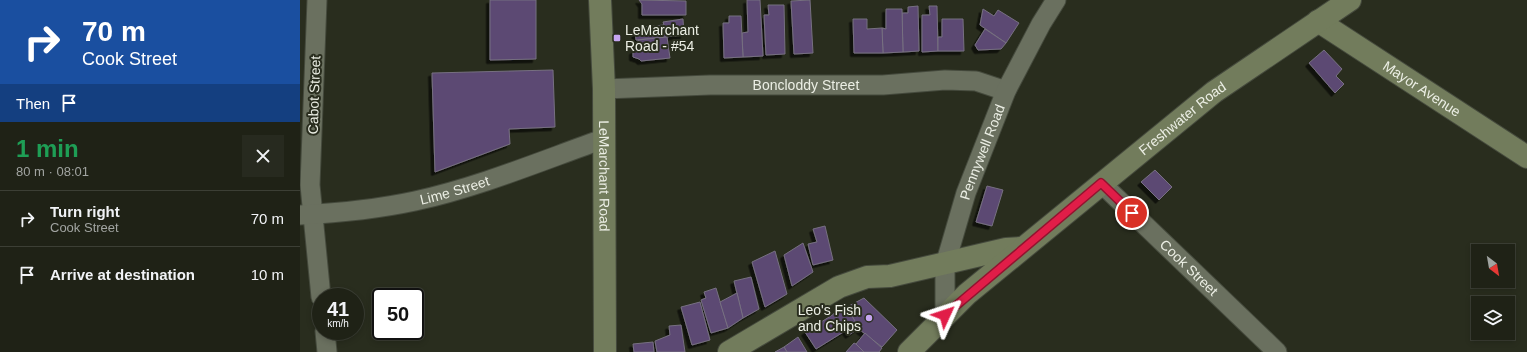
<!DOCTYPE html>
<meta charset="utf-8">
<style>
:root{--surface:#1f2216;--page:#272a1f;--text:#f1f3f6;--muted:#a1a4a1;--line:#3c3f35}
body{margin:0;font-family:Helvetica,sans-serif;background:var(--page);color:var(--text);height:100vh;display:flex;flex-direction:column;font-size:15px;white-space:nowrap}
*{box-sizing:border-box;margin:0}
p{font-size:13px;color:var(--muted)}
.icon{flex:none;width:22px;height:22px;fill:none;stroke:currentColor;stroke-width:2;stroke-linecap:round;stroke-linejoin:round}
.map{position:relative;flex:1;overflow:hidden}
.panel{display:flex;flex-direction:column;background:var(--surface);width:300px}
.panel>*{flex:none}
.guide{background:#1a4fa0;color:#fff;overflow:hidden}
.needle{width:26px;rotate:149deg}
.fabs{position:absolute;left:1171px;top:244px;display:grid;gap:8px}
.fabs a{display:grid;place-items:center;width:44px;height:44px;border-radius:0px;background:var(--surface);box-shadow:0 2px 6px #0003,0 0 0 1px var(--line);font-size:20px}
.speed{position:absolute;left:12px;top:288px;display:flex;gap:8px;font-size:20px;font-weight:700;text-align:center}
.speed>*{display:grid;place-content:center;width:52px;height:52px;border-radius:50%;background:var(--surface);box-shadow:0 2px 6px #0003,0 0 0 1px var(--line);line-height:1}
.speed small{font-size:10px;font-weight:400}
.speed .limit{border:2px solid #111;border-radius:6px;background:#fff;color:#111}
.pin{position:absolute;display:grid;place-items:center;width:34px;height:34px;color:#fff;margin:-17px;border:2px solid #fff;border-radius:50%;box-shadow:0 1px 4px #0007}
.me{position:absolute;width:44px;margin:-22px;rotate:48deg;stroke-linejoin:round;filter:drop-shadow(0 0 3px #0008)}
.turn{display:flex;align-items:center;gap:14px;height:84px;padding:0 16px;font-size:18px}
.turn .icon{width:52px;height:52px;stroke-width:2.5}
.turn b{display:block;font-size:28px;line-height:34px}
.then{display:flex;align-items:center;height:38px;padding:0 16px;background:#0003;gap:8px;font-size:15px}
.round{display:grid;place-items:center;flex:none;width:42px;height:42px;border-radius:0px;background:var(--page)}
.summary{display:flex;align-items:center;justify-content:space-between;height:68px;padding:0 16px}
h1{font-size:24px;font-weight:700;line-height:30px;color:#1e9e55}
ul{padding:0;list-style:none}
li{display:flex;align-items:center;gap:12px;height:56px;padding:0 16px;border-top:1px solid var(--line)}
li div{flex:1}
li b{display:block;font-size:15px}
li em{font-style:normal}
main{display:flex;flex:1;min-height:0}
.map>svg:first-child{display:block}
</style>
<main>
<section class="panel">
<div class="guide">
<div class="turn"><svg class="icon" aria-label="right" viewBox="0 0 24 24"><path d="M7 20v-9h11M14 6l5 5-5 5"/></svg><div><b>70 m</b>Cook Street</div></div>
<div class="then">Then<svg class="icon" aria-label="arrive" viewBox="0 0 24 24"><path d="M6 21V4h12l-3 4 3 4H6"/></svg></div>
</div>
<div class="summary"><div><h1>1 min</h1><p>80 m · 08:01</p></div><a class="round"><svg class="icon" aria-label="close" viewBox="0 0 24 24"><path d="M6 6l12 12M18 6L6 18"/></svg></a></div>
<ul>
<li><svg class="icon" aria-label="right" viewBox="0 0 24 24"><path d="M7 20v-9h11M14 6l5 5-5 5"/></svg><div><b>Turn right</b><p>Cook Street</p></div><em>70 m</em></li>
<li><svg class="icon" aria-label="arrive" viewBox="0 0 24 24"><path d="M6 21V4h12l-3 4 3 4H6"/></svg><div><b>Arrive at destination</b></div><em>10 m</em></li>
</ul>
</section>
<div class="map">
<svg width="1227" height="352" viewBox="0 0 1227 352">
<defs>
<filter id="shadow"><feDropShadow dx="-3.5" dy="3.5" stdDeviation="0" flood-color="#0009"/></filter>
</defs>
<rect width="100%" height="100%" fill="#292d1e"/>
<!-- building -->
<g fill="#5b4973" stroke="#777081" filter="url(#shadow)">
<path d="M190,0H236V59L190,60Z"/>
<path d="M339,0L386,1V15H342V4Z"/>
<path d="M447,0H460L463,56L443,57L442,33L448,32Z"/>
<path d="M510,0L513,53L494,54L491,1Z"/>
<path d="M468,5H484L485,54L466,55L464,15H469Z"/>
<path d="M618,6L619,51L603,52L602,13H608V7Z"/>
<path d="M629,6H637L638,51L622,52V15H630Z"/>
<path d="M586,9H602L603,52L583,53L582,28L586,29Z"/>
<path d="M683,9L694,16L698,10L719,23L706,43L680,25Z"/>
<path d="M429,16H441L443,57L424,58L423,23H429Z"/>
<path d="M383,19L384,35L336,40L335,28L364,25L363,22Z"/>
<path d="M553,19H567V29L582,28L583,53H554Z"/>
<path d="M642,19H663L664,51H638V37H642Z"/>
<path d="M685,29L706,43L701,49L678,50L675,45Z"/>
<path d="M367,37L370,58L341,61L339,59L333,57V51L339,48L338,40Z"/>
<path d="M1024,50L1042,69L1036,76L1044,84L1035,93L1009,63Z"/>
<path d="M253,70L255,127L209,129L210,144L135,172L132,73Z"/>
<path d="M855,170L872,187L859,200L841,182Z"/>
<path d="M687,186L703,190L692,226L676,222Z"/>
<path d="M525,226L533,260L513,265L508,244L517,242L513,229Z"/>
<path d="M503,243L513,272L492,286L484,255Z"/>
<path d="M475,251L487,294L465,307L452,262Z"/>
<path d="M451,277L459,309L443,318L434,281Z"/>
<path d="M416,288L428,328L411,333L401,300L406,298L404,292Z"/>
<path d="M437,293L443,318L428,328L420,302Z"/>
<path d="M564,298L597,330L582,347L560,330L547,307Z"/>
<path d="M400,302L410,340L392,345L381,307Z"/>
<path d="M546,306L559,328L549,335L533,314Z"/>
<path d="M534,314L545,331L516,349L505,332Z"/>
<path d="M381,325L385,352H357L355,341L370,335L369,326Z"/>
<path d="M565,333L582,348L579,352H564L556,344Z"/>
<path d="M498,337L507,352H487L484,347Z"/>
<path d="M353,342L354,352H334L333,344Z"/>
<path d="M554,343L556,344L564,352H546Z"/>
<path d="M484,347L487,352H475Z"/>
</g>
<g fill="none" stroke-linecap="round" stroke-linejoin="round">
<!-- street casing -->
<g stroke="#454a3d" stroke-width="21">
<g id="street">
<path d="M17,0L10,185L21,297"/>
<path id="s1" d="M304,89L410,85H583L645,80L676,81L706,91"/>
<path id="s2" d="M801,183L977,352"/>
<path id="s3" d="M0,215C38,213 78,209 115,201C179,187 241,161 303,139"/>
<path id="s4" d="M645,315V265L666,193L706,91L741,24L756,0"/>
<path d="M25,331L27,352"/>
</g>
</g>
<!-- secondary casing -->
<g stroke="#454a3d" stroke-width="24">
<g id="secondary">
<path id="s5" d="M300,0L304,89L305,352"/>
<path id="s6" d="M1018,21L1227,157"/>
<path d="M429,352L539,287L567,277L590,276L706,249L722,248"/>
<path id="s7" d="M609,352L667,294L914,92L1050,0"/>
</g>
</g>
<!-- street -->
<use href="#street" stroke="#6a705f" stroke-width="19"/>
<!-- secondary -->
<use href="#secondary" stroke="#727c5c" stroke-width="22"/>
</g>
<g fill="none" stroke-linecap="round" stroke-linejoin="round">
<!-- route casing -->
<g stroke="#92132f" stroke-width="10">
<path id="route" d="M645,315L801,183L832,213"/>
</g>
<!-- route -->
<use href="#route" stroke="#e11d48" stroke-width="7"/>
</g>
<!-- markers -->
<g fill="#c6a6f0" stroke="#292d1e" stroke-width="1.5">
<rect x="313" y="34" width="8" height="8" rx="2"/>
<circle cx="569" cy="318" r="4"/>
</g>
<g text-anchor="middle" stroke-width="4" stroke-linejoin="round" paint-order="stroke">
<!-- poi labels -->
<g font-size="14" fill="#ebeee4" stroke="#292d1e" text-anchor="start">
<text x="325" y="35">LeMarchant<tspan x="325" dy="16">Road - #54</tspan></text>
<text x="561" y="315" text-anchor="end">Leo's Fish<tspan x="561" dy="16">and Chips</tspan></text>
</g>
<!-- street labels -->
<g font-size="14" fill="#ebeee4" stroke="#292d1e">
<text dy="5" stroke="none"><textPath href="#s1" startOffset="202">Boncloddy Street</textPath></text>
<text dy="5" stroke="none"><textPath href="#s6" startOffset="124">Mayor Avenue</textPath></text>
<text transform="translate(14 95) rotate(-88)" y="5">Cabot Street</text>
<text dy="5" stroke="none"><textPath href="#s7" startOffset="360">Freshwater Road</textPath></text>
<text dy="5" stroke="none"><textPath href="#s4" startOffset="169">Pennywell Road</textPath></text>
<text dy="5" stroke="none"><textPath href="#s5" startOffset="176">LeMarchant Road</textPath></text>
<text dy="5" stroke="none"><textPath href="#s3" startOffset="157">Lime Street</textPath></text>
<text dy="5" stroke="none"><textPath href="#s2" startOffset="122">Cook Street</textPath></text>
</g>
</g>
</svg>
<div class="fabs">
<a><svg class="needle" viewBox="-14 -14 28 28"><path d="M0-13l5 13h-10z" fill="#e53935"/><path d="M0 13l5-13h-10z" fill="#a1a4a1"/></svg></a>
<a><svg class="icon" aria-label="layers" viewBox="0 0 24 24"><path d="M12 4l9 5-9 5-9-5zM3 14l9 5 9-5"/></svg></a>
</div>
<div class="speed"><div>41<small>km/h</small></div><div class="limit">50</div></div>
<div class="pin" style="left:832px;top:213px;background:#d93025"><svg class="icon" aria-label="arrive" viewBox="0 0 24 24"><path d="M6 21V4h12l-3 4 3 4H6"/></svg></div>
<svg class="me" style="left:645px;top:315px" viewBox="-20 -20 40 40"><path d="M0-17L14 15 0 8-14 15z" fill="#e11d48" stroke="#fff" stroke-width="4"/></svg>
</div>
</main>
